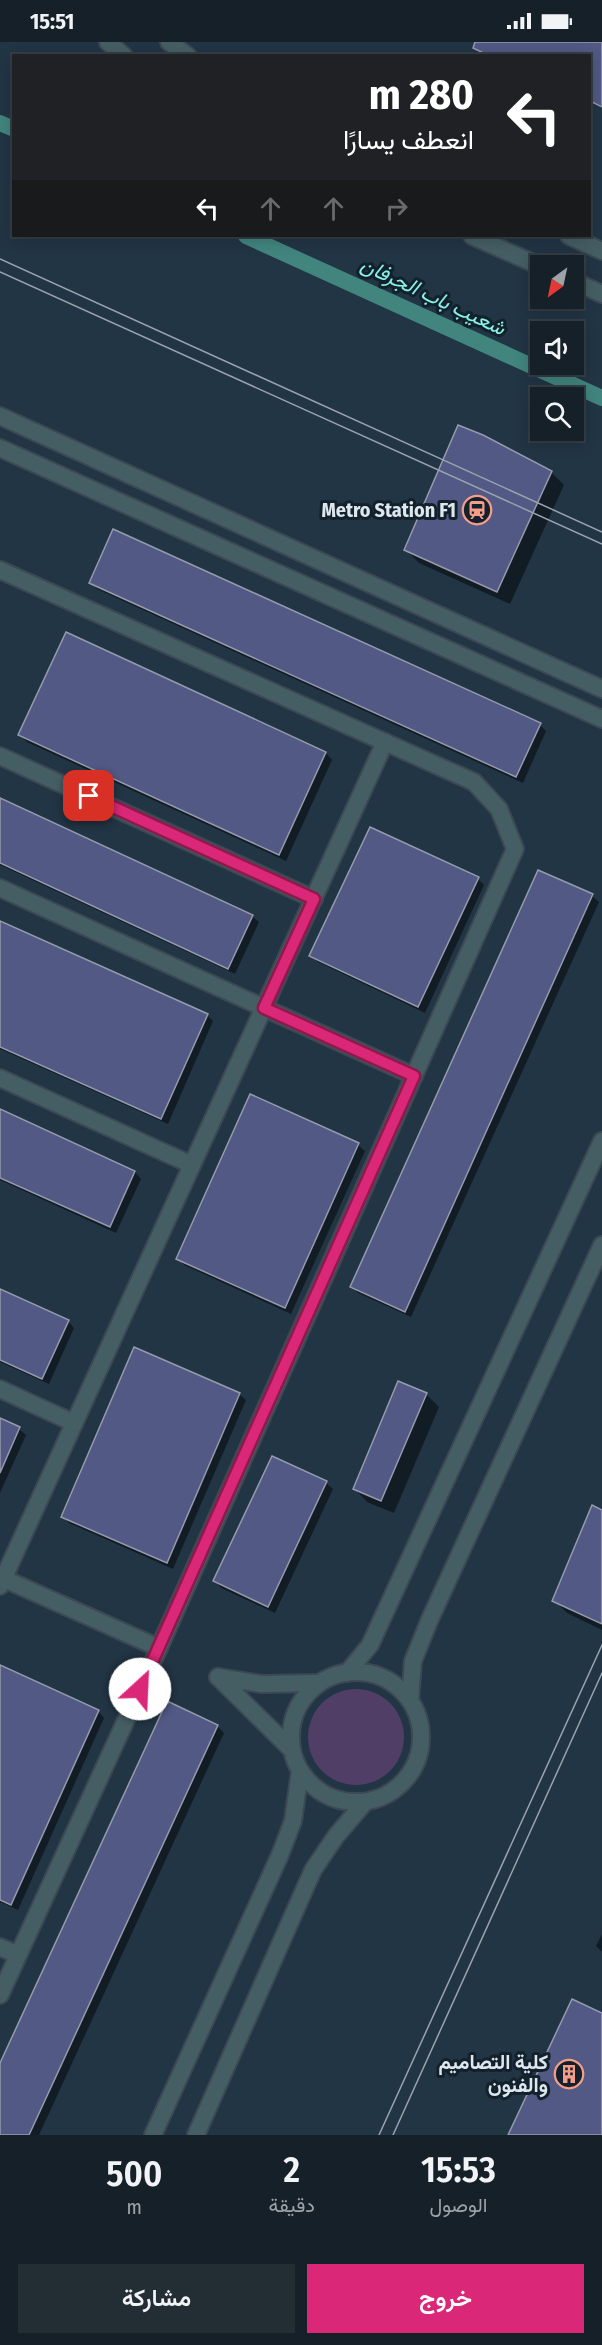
<!DOCTYPE html>
<html lang="ar">
<meta charset="utf-8">
<style>
:root{--surface:#162028;--page:#232d34;--text:#f1f3f6;--muted:#9ea3a8;--line:#353e45;--accent:#db2777}
body{margin:0;font-family:"Fira Sans Condensed",Vazirmatn,sans-serif;background:var(--page);color:var(--text);direction:rtl;height:100vh;display:flex;flex-direction:column;font-size:22px;white-space:nowrap}
*{box-sizing:border-box;margin:0}
p{font-size:20px;color:var(--muted)}
.icon{flex:none;width:33px;height:33px;fill:none;stroke:currentColor;stroke-width:2;stroke-linecap:round;stroke-linejoin:round}
.map{position:relative;height:2093px;overflow:hidden;direction:ltr}
.details{display:flex;flex-direction:column;background:var(--surface);flex:1}
.details>*{flex:none}
.banner{position:absolute;left:12px;top:12px;width:579px;height:183px;border-radius:0px;box-shadow:0 3px 15px #0003,0 0 0 2px var(--line);direction:rtl;background:#202124;color:#fff;overflow:hidden}
.needle{width:39px;rotate:213deg}
.fabs{position:absolute;left:530px;top:213px;display:grid;gap:12px}
.fabs a{display:grid;place-items:center;width:54px;height:54px;border-radius:0px;background:var(--surface);box-shadow:0 3px 15px #0003,0 0 0 2px var(--line);font-size:30px}
.pin{position:absolute;display:grid;place-items:center;width:51px;height:51px;color:#fff;margin:-26px;border-radius:12px;box-shadow:0 3px 9px #0006}
.me{position:absolute;width:66px;margin:-33px;rotate:25deg;stroke-linejoin:round;filter:drop-shadow(0 0 4px #0008)}
.turn{display:flex;align-items:center;gap:21px;height:126px;padding:0 18px;font-size:27px}
.turn .icon{width:78px;height:78px;stroke-width:2.5}
.turn b{display:block;font-size:42px;line-height:51px}
.lanes{display:flex;align-items:center;height:57px;padding:0 18px;background:#0003;justify-content:center;gap:30px;direction:ltr}
.lanes .off{opacity:.35}
.eta{display:flex;justify-content:space-evenly;align-items:center;height:102px;text-align:center}
.eta b{font-size:36px;font-weight:600;line-height:42px}
.primary-button{display:flex;gap:12px;margin-top:auto;padding:12px 18px}
.primary-button a{flex:1;height:69px;border-radius:0px;background:var(--accent);color:#fff;font-size:24px;font-weight:600;line-height:69px;text-align:center}
.primary-button a+a{background:var(--page);color:var(--text)}
.status{display:flex;justify-content:space-between;align-items:center;height:42px;padding:0 30px;background:var(--surface);direction:ltr}
.status svg{height:16px;fill:currentColor}
.map>svg:first-child{display:block}
</style>
<div class="status"><b>15:51</b><svg viewBox="0 0 49 12"><path d="M0 12V9h3v3zM5 12V6h3v6zM10 12V3h3v9zM15 12V0h3v12zM26 1h20v11H26zM47 4h2v5h-2z"/></svg></div>
<div class="map">
<svg width="602" height="2093" viewBox="0 0 602 2093">
<rect width="100%" height="100%" fill="#1d2a36"/>
<!-- built -->
<path fill="#223545" fill-rule="evenodd" d="M0,0H602V2093H0ZM14,14H590V194H14ZM540,224H573V256H540ZM540,290H573V322H540ZM540,356H573V388H540Z"/>
<!-- green -->
<circle fill="#503e66" cx="356" cy="1695" r="48"/>
<!-- shadow -->
<g fill="#0007">
<path d="M477,0H602V66L590,60V14H485L474,5Z"/>
<path d="M551,430L564,443L510,562L419,521L406,508Z"/>
<path d="M91,541L540,683L546,689L523,741L97,547Z"/>
<path d="M66,592L326,711L332,718L286,819L27,700L20,693Z"/>
<path d="M0,757L252,874L259,880L235,932L0,823Z"/>
<path d="M539,830L592,854L599,860L411,1275L358,1251L352,1245Z"/>
<path d="M478,837L484,843L425,971L318,920L311,914Z"/>
<path d="M0,881L207,973L213,979L168,1082L0,1007Z"/>
<path d="M251,1054L358,1103L365,1109L291,1272L184,1223L178,1216Z"/>
<path d="M0,1069L135,1130L141,1137L116,1191L0,1138Z"/>
<path d="M0,1249L68,1279L74,1286L49,1342L0,1320Z"/>
<path d="M239,1352L246,1358L173,1527L69,1481L63,1475Z"/>
<path d="M426,1352L439,1365L394,1471L367,1460L354,1446Z"/>
<path d="M0,1378L19,1387L26,1393L0,1451Z"/>
<path d="M273,1416L326,1441L333,1447L275,1571L221,1546L215,1539Z"/>
<path d="M602,1469V1588L567,1571L554,1558Z"/>
<path d="M0,1625L98,1669L104,1676L18,1868L0,1860Z"/>
<path d="M217,1684L224,1691L39,2093H0V2025Z"/>
<path d="M602,1892V1910L596,1904Z"/>
</g>
<g fill="none" stroke-linecap="round" stroke-linejoin="round">
<!-- canal -->
<g stroke="#41857e" stroke-width="16">
<path d="M0,81L14,87"/>
<path d="M246,194L602,356"/>
</g>
</g>
<!-- building -->
<g fill="#515984" stroke="#969aad" stroke-width="1.5">
<path d="M475,0H602V65L590,59V14H490L473,6Z"/>
<path d="M458,383L483,393L552,429L497,550L404,508Z"/>
<path d="M113,487L541,681L516,735L89,541Z"/>
<path d="M66,590L326,710L279,813L18,693Z"/>
<path d="M0,756L253,873L228,927L0,821Z"/>
<path d="M370,785L479,835L418,965L309,914Z"/>
<path d="M538,828L593,852L405,1270L350,1245Z"/>
<path d="M0,879L208,972L161,1077L0,1005Z"/>
<path d="M250,1052L359,1101L285,1266L176,1217Z"/>
<path d="M0,1067L135,1129L110,1185L0,1136Z"/>
<path d="M0,1247L69,1278L42,1337L0,1318Z"/>
<path d="M134,1305L240,1351L167,1521L61,1475Z"/>
<path d="M398,1339L427,1351L381,1459L353,1447Z"/>
<path d="M0,1376L20,1385L0,1431Z"/>
<path d="M272,1414L327,1439L268,1565L213,1539Z"/>
<path d="M592,1463L602,1468V1582L552,1559Z"/>
<path d="M0,1623L99,1668L11,1863L0,1858Z"/>
<path d="M167,1659L218,1683L29,2093H0V2021Z"/>
<path d="M572,1957L602,1971V2093H508Z"/>
</g>
<g fill="none" stroke-linecap="round" stroke-linejoin="round">
<!-- minor casing -->
<g stroke="#3c4853" stroke-width="20">
<g id="minor">
<path d="M108,0L124,14"/>
<path d="M169,0L188,14"/>
<path d="M472,194L540,224"/>
<path d="M569,194L602,209"/>
<path d="M573,239L602,252"/>
<path d="M0,374L602,647"/>
<path d="M0,406L602,677"/>
<path d="M0,528L474,740L499,767L515,807L159,1606L0,1953"/>
<path d="M0,714L314,857"/>
<path d="M0,846L414,1034"/>
<path d="M0,1036L192,1123"/>
<path d="M0,1347L74,1381"/>
<path d="M0,1535L159,1606"/>
<path d="M0,1544L385,700"/>
<circle cx="356" cy="1695" r="65"/>
<path d="M347,1631L370,1603L602,1099"/>
<path d="M218,1635L292,1708"/>
<path d="M218,1635L261,1642L319,1641"/>
<path d="M410,1658L413,1619L430,1577L602,1203"/>
<path d="M0,1905L18,1913"/>
<path d="M153,2093L280,1813L293,1779L300,1729"/>
<path d="M196,2093L313,1828L336,1794L365,1760"/>
</g>
</g>
<!-- minor -->
<use href="#minor" stroke="#455e64" stroke-width="16"/>
<!-- tram -->
<g stroke="#9aa3ad" stroke-width="1.5">
<path d="M0,217L602,490"/>
<path d="M0,230L602,502"/>
<path d="M379,2093L602,1603"/>
<path d="M393,2093L602,1631"/>
</g>
</g>
<g fill="none" stroke-linecap="round" stroke-linejoin="round">
<!-- route casing -->
<g stroke="#8e194d" stroke-width="15">
<path id="route" d="M89,754L314,857L264,966L414,1034L140,1647"/>
</g>
<!-- route -->
<use href="#route" stroke="#db2777" stroke-width="10"/>
</g>
<!-- icons -->
<defs>
<g id="station-ring" transform="scale(1.5)"><circle r="9.5" fill="#13212c" stroke="#f49e8a" stroke-width="1.5"/><path d="M-3-6H3Q5-6 5-4V2Q5 4 3 4L4.5 6H3L1.5 4h-3L-3 6H-4.5L-3 4Q-5 4-5 2V-4Q-5-6-3-6ZM-3.5-4v3h7v-3ZM-3.5 1v1.5H-2V1ZM2 1v1.5H3.5V1Z" fill="#f49e8a"/></g>
<g id="building-ring" transform="scale(1.5)"><circle r="9.5" fill="#13212c" stroke="#f49e8a" stroke-width="1.5"/><path d="M-4-6H4V6H1V3H-1V6H-4ZM-2.5-4.3h1.7v1.8h-1.7ZM.8-4.3h1.7v1.8H.8ZM-2.5-1h1.7V.8h-1.7ZM.8-1h1.7V.8H.8Z" fill="#f49e8a"/></g>
</defs>
<g fill-rule="evenodd">
<use href="#station-ring" x="477" y="468"/>
<use href="#building-ring" x="569" y="2032"/>
</g>
<g text-anchor="middle" stroke-width="6" stroke-linejoin="round" paint-order="stroke">
<!-- poi labels -->
<g font-size="20" font-weight="bold" fill="#dee6ee" stroke="#13212c" text-anchor="end">
<text x="456" y="475">Metro Station F1</text>
<text x="548" y="2027">كلية التصاميم<tspan x="548" dy="23">والفنون</tspan></text>
</g>
<!-- water labels -->
<g font-size="21" font-style="italic" fill="#89f2e6" stroke="#13212c">
<text transform="translate(433 254) rotate(25)" y="7">شعيب باب الجرفان</text>
</g>
</g>
</svg>
<div class="fabs">
<a><svg class="needle" viewBox="-14 -14 28 28"><path d="M0-13l5 13h-10z" fill="#e53935"/><path d="M0 13l5-13h-10z" fill="#9ea3a8"/></svg></a>
<a><svg class="icon" aria-label="sound" viewBox="0 0 24 24"><path d="M4 9h4l5-4v14l-5-4H4zM17 9q2 3 0 6"/></svg></a>
<a><svg class="icon" aria-label="search" viewBox="0 0 24 24"><circle cx="10" cy="10" r="6"/><path d="M15 15l6 6"/></svg></a>
</div>
<div class="pin" style="left:89px;top:754px;background:#d93025"><svg class="icon" aria-label="arrive" viewBox="0 0 24 24"><path d="M6 21V4h12l-3 4 3 4H6"/></svg></div>
<svg class="me" style="left:140px;top:1647px" viewBox="-20 -20 40 40"><circle r="19" fill="#fff"/><path d="M0-13L10 11 0 6-10 11z" fill="#db2777"/></svg>
<div class="banner">
<div class="turn"><svg class="icon" aria-label="left" viewBox="0 0 24 24"><path d="M17 20v-9H6M10 6l-5 5 5 5"/></svg><div><b>280 m</b>انعطف يسارًا</div></div>
<div class="lanes"><svg class="icon" aria-label="left" viewBox="0 0 24 24"><path d="M17 20v-9H6M10 6l-5 5 5 5"/></svg><svg class="icon off" aria-label="ahead" viewBox="0 0 24 24"><path d="M12 20V5M6 11l6-6 6 6"/></svg><svg class="icon off" aria-label="ahead" viewBox="0 0 24 24"><path d="M12 20V5M6 11l6-6 6 6"/></svg><svg class="icon off" aria-label="right" viewBox="0 0 24 24"><path d="M7 20v-9h11M14 6l5 5-5 5"/></svg></div>
</div>
</div>
<section class="details">
<div class="eta">
<div><b>15:53</b><p>الوصول</p></div>
<div><b>2</b><p>دقيقة</p></div>
<div><b>500</b><p>m</p></div>
</div>
<div class="primary-button"><a>خروج</a><a>مشاركة</a></div>
</section>
